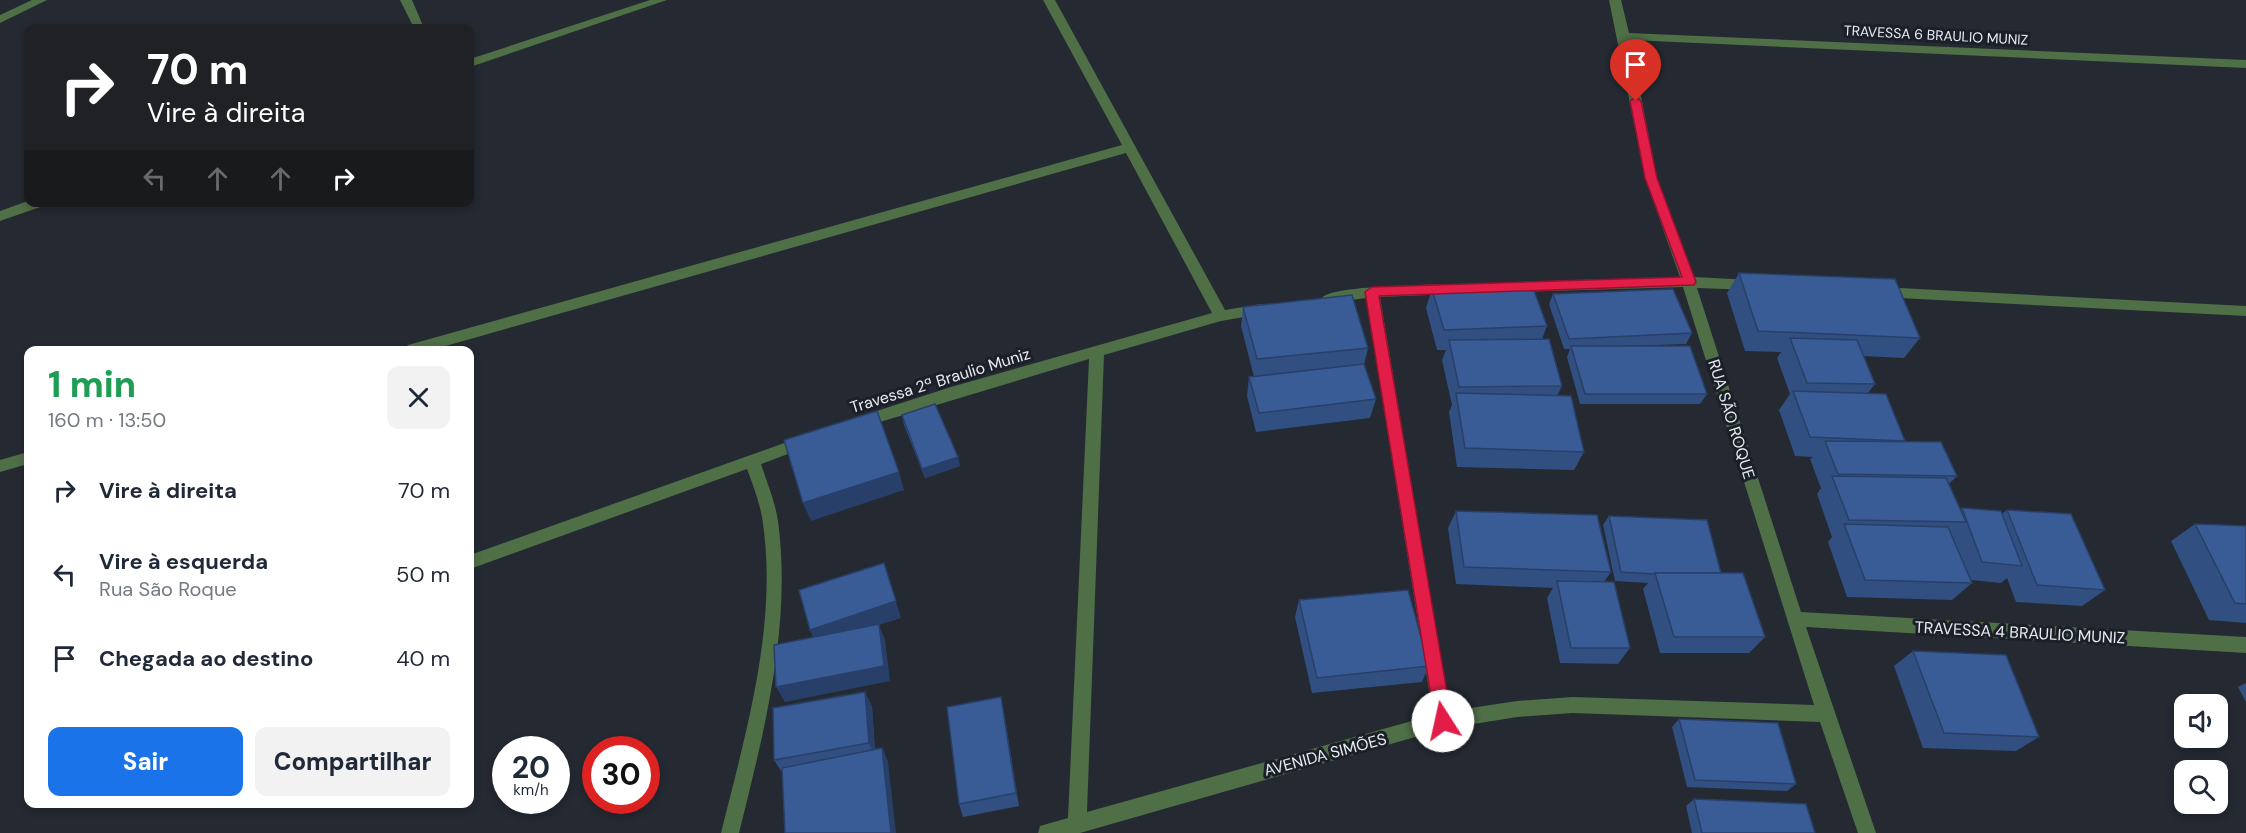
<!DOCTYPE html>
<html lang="pt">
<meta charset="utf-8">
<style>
:root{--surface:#fff;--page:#f2f2f3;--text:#1f2937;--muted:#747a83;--accent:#1a73e8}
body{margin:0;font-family:"DM Sans",sans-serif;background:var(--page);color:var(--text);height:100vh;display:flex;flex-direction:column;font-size:22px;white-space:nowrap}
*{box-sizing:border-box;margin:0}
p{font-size:20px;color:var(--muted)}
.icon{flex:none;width:33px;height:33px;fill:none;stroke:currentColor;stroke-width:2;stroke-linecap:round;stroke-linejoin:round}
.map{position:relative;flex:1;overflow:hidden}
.side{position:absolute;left:24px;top:346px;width:450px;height:462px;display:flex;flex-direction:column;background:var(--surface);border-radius:12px;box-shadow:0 3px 9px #0003}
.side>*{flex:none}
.banner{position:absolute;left:24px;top:24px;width:450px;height:183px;border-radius:12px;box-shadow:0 3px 9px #0003;background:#202124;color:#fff;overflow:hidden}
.tools{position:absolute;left:2174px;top:694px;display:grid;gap:12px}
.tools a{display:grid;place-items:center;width:54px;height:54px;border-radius:12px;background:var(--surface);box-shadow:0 3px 9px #0003;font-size:30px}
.speed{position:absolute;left:492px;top:736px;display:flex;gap:12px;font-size:30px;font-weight:700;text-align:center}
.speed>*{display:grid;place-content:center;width:78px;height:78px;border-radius:50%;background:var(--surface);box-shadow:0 3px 9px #0003;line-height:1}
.speed small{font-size:15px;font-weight:400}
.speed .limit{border:9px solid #d22;background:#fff;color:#111}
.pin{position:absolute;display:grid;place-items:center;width:51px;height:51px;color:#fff;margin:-62px -26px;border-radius:50% 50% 50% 0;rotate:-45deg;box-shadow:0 0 6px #0007}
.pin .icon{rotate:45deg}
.me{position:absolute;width:66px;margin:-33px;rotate:350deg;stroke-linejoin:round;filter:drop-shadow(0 0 4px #0008)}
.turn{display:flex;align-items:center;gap:21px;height:126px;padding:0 24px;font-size:27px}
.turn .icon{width:78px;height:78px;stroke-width:2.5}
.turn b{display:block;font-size:42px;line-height:51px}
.lanes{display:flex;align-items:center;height:57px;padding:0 24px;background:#0003;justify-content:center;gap:30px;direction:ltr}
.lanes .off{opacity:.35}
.round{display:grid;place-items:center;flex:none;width:63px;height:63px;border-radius:12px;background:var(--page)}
.head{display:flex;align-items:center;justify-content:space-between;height:102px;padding:0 24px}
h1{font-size:36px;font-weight:800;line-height:45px;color:#1e9e55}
.cta{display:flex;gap:12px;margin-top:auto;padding:12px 24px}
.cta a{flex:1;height:69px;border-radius:12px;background:var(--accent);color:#fff;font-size:24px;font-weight:800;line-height:69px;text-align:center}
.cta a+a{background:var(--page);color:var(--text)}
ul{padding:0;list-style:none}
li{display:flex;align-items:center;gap:18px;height:84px;padding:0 24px}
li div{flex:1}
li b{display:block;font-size:22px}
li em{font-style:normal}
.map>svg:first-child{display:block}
</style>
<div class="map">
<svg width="2246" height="833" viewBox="0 0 2246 833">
<rect width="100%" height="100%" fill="#242932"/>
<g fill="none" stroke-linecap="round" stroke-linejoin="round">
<!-- minor -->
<g fill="#4f6f46" fill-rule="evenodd">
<path d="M32,0H47L0,23V15Z"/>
<path d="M400,0H412L424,28H414Z"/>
<path d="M650,0H667L470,67V59Z"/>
<path d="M1043,0H1055L1225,310L1261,304L1268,309L1261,314L1221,321L1104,355L1087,812L1433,715L1366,298L1329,303L1322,298C1331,285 1432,285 1452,284L1459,289L1452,294L1380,297L1450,711L1517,701L1573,697L1814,705L1683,287L1515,292L1508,287L1515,282L1680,277L1645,178L1609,0H1621L1629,33L2246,60V68L1630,40L1657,178L1694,277L1752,280L1759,285L1752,290L1697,288L1801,612L2246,637V653L1806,627L1876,833H1858L1820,722L1573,713L1517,717L1443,729L1080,833H1038L1040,826L1068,818L1089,359L860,428L855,426L852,422L855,418L951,387L1212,313L1126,153L428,351H401L408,345L1122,145Z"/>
<path d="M28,201L47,202L46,205L0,221V211Z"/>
<path d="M1880,287L2246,306V316L1880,297L1873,292Z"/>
<path d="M804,436L809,438L812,442L809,446L761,464C767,483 775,501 778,521C792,626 764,732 739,833H721C746,732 779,622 762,517C759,501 753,485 747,469L470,569V555Z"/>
<path d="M28,452V464L0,472V460Z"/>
</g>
</g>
<!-- wall -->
<g fill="#314f81">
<path d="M1739,273L1920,338L1904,358L1863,356L1875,384L1868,393L1905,441L1904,442L1957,476L1949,484L1960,510L1962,508L2002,514L2007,510L2105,590L2082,606L2016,602L2007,578L2001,583L1971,580L1972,583L1952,600L1847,597L1828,542L1832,537L1817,494L1821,488L1810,459L1813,457L1795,456L1779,410L1790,394L1777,358L1781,352L1745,351L1727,293Z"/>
<path d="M1432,289L1547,326L1542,339L1562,386L1557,396L1584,452L1574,470L1457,467L1449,412L1452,405L1442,360L1446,350H1437L1426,308Z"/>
<path d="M1553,294L1692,333L1686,344L1626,346L1707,394L1700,404H1580L1567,357L1570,349H1564L1549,304Z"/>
<path d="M1243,307L1368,348L1364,365L1376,399L1370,418L1256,432L1247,396L1249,377H1254L1241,326Z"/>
<path d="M902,415L960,466L925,478L904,425Z"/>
<path d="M1456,511L1611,572L1604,582L1630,648L1618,664L1560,663L1547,598L1553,588L1456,584L1448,528Z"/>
<path d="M1609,516L1721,573L1765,637L1749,653H1660L1643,589L1648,583L1615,581L1603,525Z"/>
<path d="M2195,524L2246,526V623L2209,620L2171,541Z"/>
<path d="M1299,600L1429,666L1422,682L1312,693L1295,617Z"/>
<path d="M1913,651L2039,737L2016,751L1923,748L1894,666Z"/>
<path d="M2246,683V702L2238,687Z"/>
<path d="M865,692L872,707L875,750L882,748L888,762L783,774L774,760Z"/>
<path d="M1004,712L1019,806L963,817L959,804Z"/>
<path d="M1679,719L1796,784L1787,791L1687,787L1672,727Z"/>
<path d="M1694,799L1815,833H1692L1686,806Z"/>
</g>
<!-- shaded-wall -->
<g fill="#284069">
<path d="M958,457L960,466L925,478L922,469Z"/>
<path d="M899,472L904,490L811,521L803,503Z"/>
<path d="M884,563L901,618L879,625L885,640L890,681L785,702L776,687L817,646L810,630Z"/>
<path d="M865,692L872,707L875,757L869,743Z"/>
<path d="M1001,697L1004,712L1019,806L1016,793Z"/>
<path d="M882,748L888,762L896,833H891Z"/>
</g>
<!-- building -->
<g fill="#395c96" stroke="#284069" stroke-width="1.5">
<path d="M1739,273L1895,279L1920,338L1758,331Z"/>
<path d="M1532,285L1547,326L1444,330L1432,289Z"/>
<path d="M1673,289L1692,333L1569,339L1553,294Z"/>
<path d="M1352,295L1368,348L1257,359L1243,307Z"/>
<path d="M1790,338L1857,340L1875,384L1807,383Z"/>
<path d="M1549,339L1562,386L1459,387L1449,340Z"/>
<path d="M1571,346H1690L1707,394H1585Z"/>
<path d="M1364,364L1376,399L1259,413L1249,377Z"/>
<path d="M1793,391L1886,394L1905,441L1810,437Z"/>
<path d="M1456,393L1571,396L1584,452L1465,448Z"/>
<path d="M935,404L958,457L922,469L902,415Z"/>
<path d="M877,411L899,472L803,503L784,440Z"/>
<path d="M1825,441L1941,442L1957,476L1838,474Z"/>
<path d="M1832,476L1946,478L1966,522L1849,520Z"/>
<path d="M1962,508L2001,511L2022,566L1982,562Z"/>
<path d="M2007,510L2071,514L2105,590L2037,585Z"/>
<path d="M1456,511L1597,515L1611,572L1464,567Z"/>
<path d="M1609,516L1707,520L1721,573H1655L1654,574L1621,572Z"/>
<path d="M1844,524L1948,527L1972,583L1865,580Z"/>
<path d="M2195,524L2246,526V604L2235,603Z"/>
<path d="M884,563L896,601L810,630L799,590Z"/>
<path d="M1655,573H1743L1765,637H1674Z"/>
<path d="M1557,581L1614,582L1630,648H1571Z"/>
<path d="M1408,590L1429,666L1317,678L1299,600Z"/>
<path d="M879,624L884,666L776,687L774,645Z"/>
<path d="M1913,651L2006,655L2039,737L1944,733Z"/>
<path d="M865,692L869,743L774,760L773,708Z"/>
<path d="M1001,697L1016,793L959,804L947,707Z"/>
<path d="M1679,719L1778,723L1796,784L1695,780Z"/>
<path d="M882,748L891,833H785L782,768Z"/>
<path d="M1694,799L1806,804L1815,833H1702Z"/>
</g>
<!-- route -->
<path fill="#e11d48" stroke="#92132f" stroke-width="1.5" d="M1636,97L1641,101L1657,178L1696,282L1694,285L1379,296L1452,721L1449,727L1443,729L1438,727L1435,721L1365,292L1372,287L1682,277L1645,178L1630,101Z"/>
<g text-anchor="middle" stroke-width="6" stroke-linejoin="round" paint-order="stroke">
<!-- far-street labels -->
<g font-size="14" fill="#e8ebf1" stroke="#1b2028">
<text transform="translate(1936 35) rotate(3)" y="5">TRAVESSA 6 BRAULIO MUNIZ</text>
</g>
<!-- street labels -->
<g font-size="16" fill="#e8ebf1" stroke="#1b2028">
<text transform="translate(940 380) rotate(-17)" y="6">Travessa 2ª Braulio Muniz</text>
<text transform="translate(1732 419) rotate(73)" y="6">RUA SÃO ROQUE</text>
<text transform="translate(2020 632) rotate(3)" y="6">TRAVESSA 4 BRAULIO MUNIZ</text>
<text transform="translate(1325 754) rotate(-15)" y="6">AVENIDA SIMÕES</text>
</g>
</g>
</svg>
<div class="tools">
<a><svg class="icon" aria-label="sound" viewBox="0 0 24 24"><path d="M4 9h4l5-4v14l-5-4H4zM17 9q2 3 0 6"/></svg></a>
<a><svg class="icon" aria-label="search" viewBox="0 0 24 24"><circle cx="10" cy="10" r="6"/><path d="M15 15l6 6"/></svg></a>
</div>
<div class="speed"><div>20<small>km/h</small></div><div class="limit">30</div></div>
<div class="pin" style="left:1636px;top:101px;background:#d93025"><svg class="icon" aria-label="arrive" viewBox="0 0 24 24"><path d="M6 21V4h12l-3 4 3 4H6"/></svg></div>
<svg class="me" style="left:1443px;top:721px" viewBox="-20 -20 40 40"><circle r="19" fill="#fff"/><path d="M0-13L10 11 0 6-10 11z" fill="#e11d48"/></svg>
<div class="banner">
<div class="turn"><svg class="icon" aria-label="right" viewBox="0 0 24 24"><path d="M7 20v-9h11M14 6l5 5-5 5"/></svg><div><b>70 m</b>Vire à direita</div></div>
<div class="lanes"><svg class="icon off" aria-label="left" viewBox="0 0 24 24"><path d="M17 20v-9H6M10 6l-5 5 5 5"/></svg><svg class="icon off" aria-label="ahead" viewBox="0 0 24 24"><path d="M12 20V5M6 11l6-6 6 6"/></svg><svg class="icon off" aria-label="ahead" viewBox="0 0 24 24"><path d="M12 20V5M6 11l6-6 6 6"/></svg><svg class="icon" aria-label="right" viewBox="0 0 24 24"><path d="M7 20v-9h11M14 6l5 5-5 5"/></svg></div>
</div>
<section class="side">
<div class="head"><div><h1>1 min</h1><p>160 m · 13:50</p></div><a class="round"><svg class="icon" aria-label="close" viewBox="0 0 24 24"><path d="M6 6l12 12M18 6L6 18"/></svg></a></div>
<ul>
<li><svg class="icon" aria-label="right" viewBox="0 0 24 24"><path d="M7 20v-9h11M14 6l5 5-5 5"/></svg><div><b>Vire à direita</b></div><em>70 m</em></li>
<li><svg class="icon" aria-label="left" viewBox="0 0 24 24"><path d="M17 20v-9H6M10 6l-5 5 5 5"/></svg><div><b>Vire à esquerda</b><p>Rua São Roque</p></div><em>50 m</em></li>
<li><svg class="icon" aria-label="arrive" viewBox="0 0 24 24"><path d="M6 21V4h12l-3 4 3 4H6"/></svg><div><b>Chegada ao destino</b></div><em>40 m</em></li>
</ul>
<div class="cta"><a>Sair</a><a>Compartilhar</a></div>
</section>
</div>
